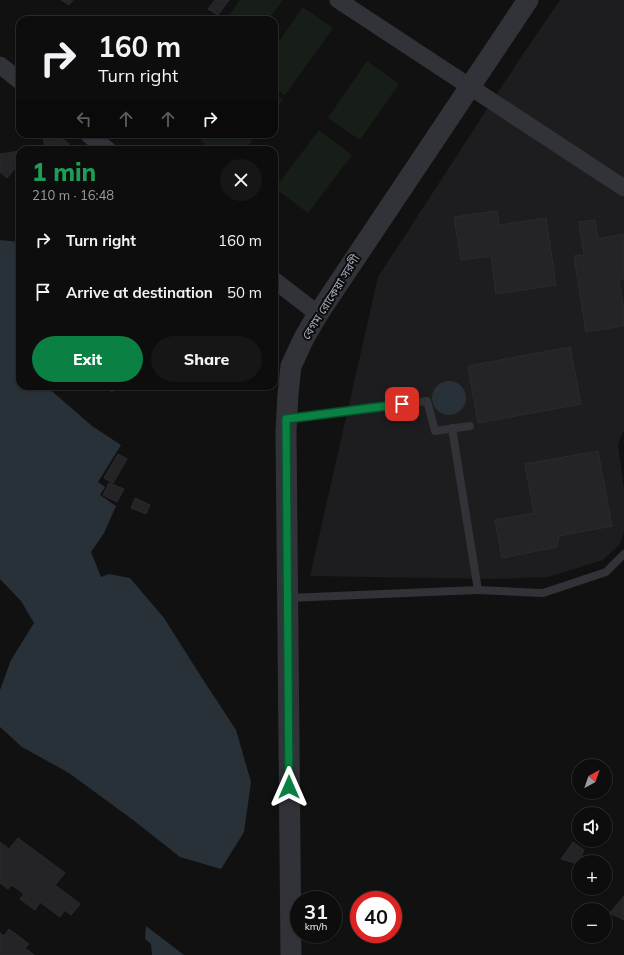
<!DOCTYPE html>
<meta charset="utf-8">
<style>
:root{--surface:#0d0d0e;--page:#161617;--text:#f1f3f6;--muted:#9a9c9e;--line:#2d2d2e;--accent:#0b8043}
body{margin:0;font-family:Mulish,"Noto Sans Bengali",sans-serif;background:var(--page);color:var(--text);height:100vh;display:flex;flex-direction:column;font-size:15px;white-space:nowrap}
*{box-sizing:border-box;margin:0}
p{font-size:13px;color:var(--muted)}
.icon{flex:none;width:22px;height:22px;fill:none;stroke:currentColor;stroke-width:2;stroke-linecap:round;stroke-linejoin:round}
.map{position:relative;flex:1;overflow:hidden}
.details{position:absolute;left:16px;top:146px;width:262px;height:244px;display:flex;flex-direction:column;background:var(--surface);border-radius:12px;box-shadow:0 1px 3px #0004,0 0 0 1px var(--line)}
.details>*{flex:none}
.banner{position:absolute;left:16px;top:16px;width:262px;height:122px;border-radius:12px;box-shadow:0 1px 3px #0004,0 0 0 1px var(--line);background:#0d0d0e;color:var(--text);overflow:hidden}
.needle{width:26px;rotate:40deg}
.tools{position:absolute;left:572px;top:759px;display:grid;gap:8px}
.tools a{display:grid;place-items:center;width:40px;height:40px;border-radius:50%;background:var(--surface);box-shadow:0 1px 3px #0004,0 0 0 1px var(--line);font-size:20px}
.speed{position:absolute;left:290px;top:891px;display:flex;gap:8px;font-size:20px;font-weight:700;text-align:center}
.speed>*{display:grid;place-content:center;width:52px;height:52px;border-radius:50%;background:var(--surface);box-shadow:0 1px 3px #0004,0 0 0 1px var(--line);line-height:1}
.speed small{font-size:10px;font-weight:400}
.speed .limit{border:6px solid #d22;background:#fff;color:#111}
.pin{position:absolute;display:grid;place-items:center;width:34px;height:34px;color:#fff;margin:-17px;border-radius:8px;box-shadow:0 2px 6px #0006}
.me{position:absolute;width:44px;margin:-22px;rotate:0deg;stroke-linejoin:round;filter:drop-shadow(0 0 3px #0008)}
.turn{display:flex;align-items:center;gap:14px;height:84px;padding:0 16px;font-size:18px}
.turn .icon{width:52px;height:52px;stroke-width:2.5}
.turn b{display:block;font-size:28px;line-height:34px}
.lanes{display:flex;align-items:center;height:38px;padding:0 16px;background:#0003;justify-content:center;gap:20px;direction:ltr}
.lanes .off{opacity:.35}
.round{display:grid;place-items:center;flex:none;width:42px;height:42px;border-radius:21px;background:var(--page)}
.summary{display:flex;align-items:center;justify-content:space-between;height:68px;padding:0 16px}
h1{font-size:24px;font-weight:800;line-height:30px;color:#1e9e55}
.button{display:flex;gap:8px;margin-top:auto;padding:8px 16px}
.button a{flex:1;height:46px;border-radius:24px;background:var(--accent);color:#fff;font-size:16px;font-weight:800;line-height:46px;text-align:center}
.button a+a{background:var(--page);color:var(--text)}
ul{padding:0;list-style:none}
li{display:flex;align-items:center;gap:12px;height:52px;padding:0 16px}
li div{flex:1}
li b{display:block;font-size:15px}
li em{font-style:normal}
.map>svg:first-child{display:block}
</style>
<div class="map">
<svg width="624" height="955" viewBox="0 0 624 955">
<rect width="100%" height="100%" fill="#111112"/>
<!-- built -->
<path fill="#1d1d1f" d="M560,0H624V432L622,433L618,445L624,488V531L620,544L603,560L548,577L495,579L310,576L378,277L519,60Z"/>
<!-- green -->
<g fill="#171d17">
<path d="M240,0H283L268,20H225Z"/>
<path d="M303,7L333,28L285,95L274,88V48Z"/>
<path d="M367,61L399,84L360,140L328,118Z"/>
<path d="M274,93L283,100L274,112Z"/>
<path d="M319,130L352,155L308,213L275,188Z"/>
<path d="M206,134H257L245,150H212L201,141Z"/>
</g>
<!-- water -->
<g fill="#273137">
<path d="M0,240L20,242V386H46L92,426L121,445L98,482L105,487L100,495L116,506L104,533L91,552L101,577L109,574L130,578L164,618L202,678L236,730L251,782L244,832L221,869L180,857L133,820L69,773L22,747L0,727V690L11,660L34,623L21,601L0,579Z"/>
<circle cx="449" cy="398" r="17"/>
<path d="M146,926L184,955H152L151,944L145,939Z"/>
</g>
<!-- building -->
<g fill="#242427" stroke="#2b2b2f">
<path d="M61,0H73L69,5Z"/>
<path d="M215,0H229L218,15L208,9Z"/>
<path d="M43,134H57L69,144L64,150H31L45,148Z"/>
<path d="M20,151V170L16,167L7,178L0,172V154Z"/>
<path d="M497,211L499,225L546,218L556,285L496,294L491,256L461,260L454,217Z"/>
<path d="M595,220L598,239L624,234V279L619,280L624,310V326L586,332L574,256L584,255L579,222Z"/>
<path d="M570,347L581,404L478,423L468,366Z"/>
<path d="M104,386H116L112,392Z"/>
<path d="M598,451L612,526L559,536L557,547L502,558L495,520L534,513L525,464Z"/>
<path d="M118,454L127,459L113,483L104,478Z"/>
<path d="M109,483L124,489L117,502L103,495Z"/>
<path d="M135,498L150,505L146,514L131,508Z"/>
<path d="M18,838L65,873L55,885L80,904L71,915L65,910L60,917L40,902L35,910L20,899L24,894L12,885L8,889L0,883V842L9,849Z"/>
<path d="M573,842L584,850L578,864L561,859Z"/>
<path d="M624,896V920L610,913Z"/>
<path d="M9,929L29,944L25,948L34,955H0V933L4,936Z"/>
</g>
<g fill="none" stroke-linecap="round" stroke-linejoin="round">
<!-- service -->
<g stroke="#323338" stroke-width="8">
<path d="M287,419L427,401L435,431L470,426"/>
<path d="M478,590L543,593L606,572L624,554"/>
<path d="M288,598L478,590L452,428"/>
</g>
<!-- minor -->
<g stroke="#323338" stroke-width="17">
<path d="M338,0L624,188"/>
<path d="M0,65L20,81"/>
<path d="M88,134L108,150"/>
<path d="M274,280L318,314"/>
</g>
<!-- tertiary -->
<path stroke="#323338" stroke-width="21" d="M291,955L286,431L288,394L291,366L304,338L318,314L528,0"/>
</g>
<g fill="none" stroke-linecap="round" stroke-linejoin="round">
<!-- route casing -->
<g stroke="#07532c" stroke-width="10">
<path id="route" d="M289,787L286,419L402,404"/>
</g>
<!-- route -->
<use href="#route" stroke="#0b8043" stroke-width="7"/>
</g>
<g text-anchor="middle" stroke-width="4" stroke-linejoin="round" paint-order="stroke">
<!-- street labels -->
<g font-size="12" fill="#a1a8b4" stroke="#0c0c0d">
<text transform="translate(331 297) rotate(-58)" y="4">বেগম রোকেয়া সরণী</text>
</g>
</g>
</svg>
<div class="tools">
<a><svg class="needle" viewBox="-14 -14 28 28"><path d="M0-13l5 13h-10z" fill="#e53935"/><path d="M0 13l5-13h-10z" fill="#9a9c9e"/></svg></a>
<a><svg class="icon" aria-label="sound" viewBox="0 0 24 24"><path d="M4 9h4l5-4v14l-5-4H4zM17 9q2 3 0 6"/></svg></a>
<a>+</a>
<a>−</a>
</div>
<div class="speed"><div>31<small>km/h</small></div><div class="limit">40</div></div>
<div class="pin" style="left:402px;top:404px;background:#d93025"><svg class="icon" aria-label="arrive" viewBox="0 0 24 24"><path d="M6 21V4h12l-3 4 3 4H6"/></svg></div>
<svg class="me" style="left:289px;top:787px" viewBox="-20 -20 40 40"><path d="M0-17L14 15 0 8-14 15z" fill="#0b8043" stroke="#fff" stroke-width="4"/></svg>
<div class="banner">
<div class="turn"><svg class="icon" aria-label="right" viewBox="0 0 24 24"><path d="M7 20v-9h11M14 6l5 5-5 5"/></svg><div><b>160 m</b>Turn right</div></div>
<div class="lanes"><svg class="icon off" aria-label="left" viewBox="0 0 24 24"><path d="M17 20v-9H6M10 6l-5 5 5 5"/></svg><svg class="icon off" aria-label="ahead" viewBox="0 0 24 24"><path d="M12 20V5M6 11l6-6 6 6"/></svg><svg class="icon off" aria-label="ahead" viewBox="0 0 24 24"><path d="M12 20V5M6 11l6-6 6 6"/></svg><svg class="icon" aria-label="right" viewBox="0 0 24 24"><path d="M7 20v-9h11M14 6l5 5-5 5"/></svg></div>
</div>
<section class="details">
<div class="summary"><div><h1>1 min</h1><p>210 m · 16:48</p></div><a class="round"><svg class="icon" aria-label="close" viewBox="0 0 24 24"><path d="M6 6l12 12M18 6L6 18"/></svg></a></div>
<ul>
<li><svg class="icon" aria-label="right" viewBox="0 0 24 24"><path d="M7 20v-9h11M14 6l5 5-5 5"/></svg><div><b>Turn right</b></div><em>160 m</em></li>
<li><svg class="icon" aria-label="arrive" viewBox="0 0 24 24"><path d="M6 21V4h12l-3 4 3 4H6"/></svg><div><b>Arrive at destination</b></div><em>50 m</em></li>
</ul>
<div class="button"><a>Exit</a><a>Share</a></div>
</section>
</div>
